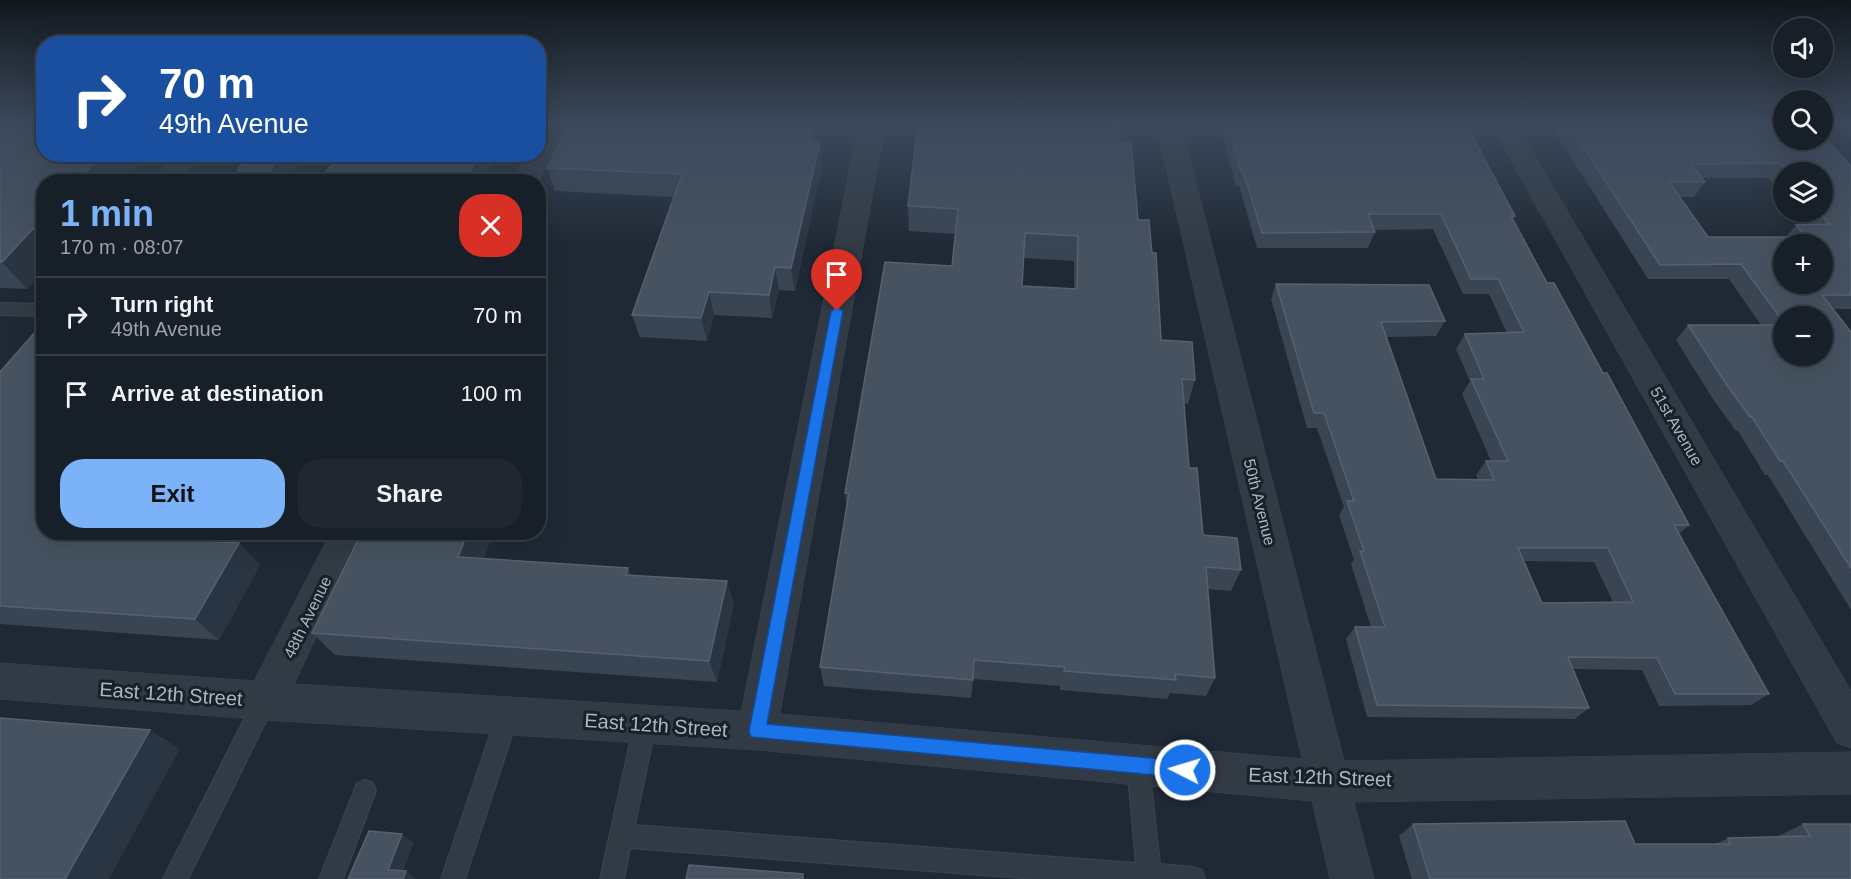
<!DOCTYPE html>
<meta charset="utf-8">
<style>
:root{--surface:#171f28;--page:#202730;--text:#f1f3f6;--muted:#9ea2a8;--line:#363d45;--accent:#7cb2f7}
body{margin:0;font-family:Arial,sans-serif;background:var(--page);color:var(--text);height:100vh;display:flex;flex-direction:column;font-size:22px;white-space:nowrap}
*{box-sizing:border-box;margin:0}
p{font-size:20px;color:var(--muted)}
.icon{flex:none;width:33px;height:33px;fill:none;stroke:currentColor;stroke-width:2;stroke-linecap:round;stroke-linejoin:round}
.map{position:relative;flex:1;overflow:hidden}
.panel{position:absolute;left:36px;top:174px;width:510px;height:366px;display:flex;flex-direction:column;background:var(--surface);border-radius:24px;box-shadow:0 6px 24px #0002,0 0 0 2px var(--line)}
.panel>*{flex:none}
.banner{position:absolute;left:36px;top:36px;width:510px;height:126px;border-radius:24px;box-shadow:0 6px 24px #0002,0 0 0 2px var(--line);background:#1a4fa0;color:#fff;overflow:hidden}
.buttons{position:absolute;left:1773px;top:18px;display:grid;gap:12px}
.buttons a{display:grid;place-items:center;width:60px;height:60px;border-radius:50%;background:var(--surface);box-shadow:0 6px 24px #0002,0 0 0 2px var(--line);font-size:30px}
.pin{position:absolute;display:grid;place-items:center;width:51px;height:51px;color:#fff;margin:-62px -26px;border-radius:50% 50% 50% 0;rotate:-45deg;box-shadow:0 0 6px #0007}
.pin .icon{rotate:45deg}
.me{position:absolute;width:66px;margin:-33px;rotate:275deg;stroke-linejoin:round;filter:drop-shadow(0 0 4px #0008)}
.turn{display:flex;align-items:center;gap:21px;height:126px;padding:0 24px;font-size:27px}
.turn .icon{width:78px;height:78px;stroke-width:2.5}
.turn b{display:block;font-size:42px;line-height:51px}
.round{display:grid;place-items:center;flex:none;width:63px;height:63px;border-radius:24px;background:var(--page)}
.headline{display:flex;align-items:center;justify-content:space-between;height:102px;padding:0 24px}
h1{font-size:36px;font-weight:600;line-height:45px;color:var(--accent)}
.primary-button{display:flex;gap:12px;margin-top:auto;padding:12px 24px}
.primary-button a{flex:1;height:69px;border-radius:24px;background:var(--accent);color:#111;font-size:24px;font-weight:600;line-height:69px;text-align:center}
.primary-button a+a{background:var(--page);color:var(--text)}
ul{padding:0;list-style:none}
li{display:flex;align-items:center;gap:18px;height:78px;padding:0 24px;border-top:2px solid var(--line)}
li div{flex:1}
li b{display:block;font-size:22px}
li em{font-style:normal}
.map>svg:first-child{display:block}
</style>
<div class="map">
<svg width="1851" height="879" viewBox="0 0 1851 879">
<rect width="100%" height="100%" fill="#1f2935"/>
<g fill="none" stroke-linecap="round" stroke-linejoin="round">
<!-- lane casing -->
<g stroke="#3b444f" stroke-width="2">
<g id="lane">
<path d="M0,303L44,304V316L0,315Z"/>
<path d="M265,691L273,694L276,701L188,879H163L257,694Z"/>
<path d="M508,704L516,707L519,714L465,879H441L497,714L500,707Z"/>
<path d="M645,713L653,717L656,724L635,825L1136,863L1127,765L1130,757L1138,754L1146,757L1149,765L1160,864L1193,867L1202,870L1205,879H1034L630,848L624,879H600L634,724L637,717Z"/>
<path d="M365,780L373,783L376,791L343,879H319L357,783Z"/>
</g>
</g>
<!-- street casing -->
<g stroke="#3b444f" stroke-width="1">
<g id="street">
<path d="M542,124H567L538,182H512L526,154H538V130Z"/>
<path d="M859,124H885L780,714L1302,759L1156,124H1181L1344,761L1851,752V794L1354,802L1374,879H1330L1312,801L757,750L265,720L0,699V663L254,681L331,532H366L294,684L741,711Z"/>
<path d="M1491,124H1516L1851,691V748L1837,743Z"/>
<path d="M1835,124H1851V137L1842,134Z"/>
<path d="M174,154H201L180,182H153Z"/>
</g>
</g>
<!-- lane -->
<use href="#lane" fill="#323b45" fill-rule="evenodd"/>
<!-- street -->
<use href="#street" fill="#323b45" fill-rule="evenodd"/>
</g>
<!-- wall -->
<g fill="#3a4554" fill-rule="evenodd">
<path d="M0,124L44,154H147L123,182H44V271L27,289L0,288Z"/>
<path d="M569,124H822L818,142H820L822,166L795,291L779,290L772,318L714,315L707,341L640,337L632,315L674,197L555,191L547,168Z"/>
<path d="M1220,124H1466L1515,216L1513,220L1547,283L1603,373L1689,525L1679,534L1769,694L1751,705L1659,706L1642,670L1573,669L1589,708L1575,719L1367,717L1346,639L1355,627H1371L1351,564L1354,560L1339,515L1344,507L1317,428H1307L1271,299L1276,284L1445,321L1436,336L1386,337L1436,479L1478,480L1476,475L1486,461H1491L1462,394L1470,381L1456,349L1465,334L1507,333L1489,294H1463L1433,229L1374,230L1375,232L1368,248H1257L1239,186H1236ZM1524,561L1594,562L1613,602L1542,603Z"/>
<path d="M1550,124H1784L1851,166V309H1833L1851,332V610L1768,475H1765L1738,431H1736L1713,399L1676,340L1688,325H1761L1729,279H1648ZM1784,172H1822V212H1794L1805,225H1796L1786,237H1708L1680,197H1694L1705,182L1702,178H1768L1784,198ZM1784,316L1822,356H1784Z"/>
<path d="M1120,142L1138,220L1152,253L1161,340L1195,380L1188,404L1184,403L1189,468L1203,535L1241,570L1231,591L1208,589L1215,678L1206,696L1170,693L1167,699L1060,690V686L973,679L971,698L824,686L820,667L847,508L845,493L952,266L956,234L909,231L908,206ZM1023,258L1074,261V289L1022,286Z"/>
<path d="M0,372L213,542L260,565L219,640L0,624Z"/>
<path d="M362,532H494L483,559L628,568L631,575L734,604L717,682L335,655L312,633Z"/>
<path d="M1413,824L1635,844H1716L1728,838L1778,837V836L1803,824L1851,879H1412L1399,836Z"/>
</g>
<!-- shaded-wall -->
<g fill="#2a3543">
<path d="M814,124H822L812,165L810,142Z"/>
<path d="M820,142L822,166L795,291L791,268Z"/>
<path d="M102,154H147L123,182H77Z"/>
<path d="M279,154H303L288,182H264Z"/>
<path d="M479,154H497L483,182H464Z"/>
<path d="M44,217V271L27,289L2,262Z"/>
<path d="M775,267L779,290L772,318L769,295Z"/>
<path d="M709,292L714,315L707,341L701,318Z"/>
<path d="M182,532H218L201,561L178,540Z"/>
<path d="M468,532H494L474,581L458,557Z"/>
<path d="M239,543L260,565L219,640L195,619Z"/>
<path d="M628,568L638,591L626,575Z"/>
<path d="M727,581L734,604L717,682L709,661Z"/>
<path d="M150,730L180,749L109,879H65Z"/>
<path d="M402,834L414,843L400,878L388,870Z"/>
<path d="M406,871L417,879H403Z"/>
</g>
<!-- building -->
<g fill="#465260" stroke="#566170" stroke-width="1.5" fill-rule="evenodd">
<path d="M0,124H44V154H102L77,182H44V217L2,262H0Z"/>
<path d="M569,124H814L810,142H820L791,268L775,267L769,295L709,292L701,318L632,315L682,174L547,168Z"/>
<path d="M918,124H1119L1120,142H1131L1138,220H1149L1152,253H1156L1161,340L1192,342L1195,380L1182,379L1189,468H1197L1203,535L1237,538L1241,570L1206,567L1215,678L1175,674L1176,680L1064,671L1065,667L974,660L973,680L820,667L849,493H845L885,262L952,266L958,209L908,206ZM1025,233L1078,236L1077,289L1022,286Z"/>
<path d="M1228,124H1466L1515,216H1511L1547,283H1554L1603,373H1607L1689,525H1674L1769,694H1675L1657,658L1568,657L1589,708L1377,705L1355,627H1385L1360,551H1364L1347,501H1354L1324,413H1314L1276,284L1429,285L1445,321L1381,322L1436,479L1494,480L1486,461H1508L1471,379H1484L1465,334L1524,332L1498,279H1471L1441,214H1368L1375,232L1262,233L1243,171H1241ZM1518,548H1608L1633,602L1542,603Z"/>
<path d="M1568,124H1784V140H1822V135L1851,166V295H1822L1851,332V568L1783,461H1780L1752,417H1750L1727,385L1688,325H1784V356H1822V316H1784V323L1741,264L1660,265ZM1780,163L1787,172H1822V212H1819L1829,224L1796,225L1806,237H1708L1669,182H1705L1691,164ZM1784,244H1822V284H1784Z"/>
<path d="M246,154H279L264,182H165L172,173L235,176Z"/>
<path d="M339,154H479L464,182H319Z"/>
<path d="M44,322V532H182L178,540L239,543L195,619L0,606V372Z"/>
<path d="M362,532H468L458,557L628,568L626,575L727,581L709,661L312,633Z"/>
<path d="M0,718L150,730L65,879H0Z"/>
<path d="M1625,821L1635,844H1730L1728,838L1810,836L1803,824H1851V879H1430L1413,824Z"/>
<path d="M369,831L402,834L388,870L406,871L403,879H348Z"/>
<path d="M689,865L803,874V879H686Z"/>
</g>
<!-- sky -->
<linearGradient id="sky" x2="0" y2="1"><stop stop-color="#11171d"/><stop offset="0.5" stop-color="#3c495c"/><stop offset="1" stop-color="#3c495c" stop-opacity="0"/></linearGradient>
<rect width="1851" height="247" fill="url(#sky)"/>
<!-- route -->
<path fill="#1a73e8" stroke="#114b97" stroke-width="1.5" d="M837,306L843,311L767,724L1185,761L1191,764L1194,770L1191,775L1185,778L751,737L749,731L831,311Z"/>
<g text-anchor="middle" stroke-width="6" stroke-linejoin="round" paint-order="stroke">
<!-- street labels -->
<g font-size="16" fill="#abb6c3" stroke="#18202a">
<text transform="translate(1677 426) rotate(60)" y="6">51st Avenue</text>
<text transform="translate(1260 502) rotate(76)" y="6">50th Avenue</text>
<text transform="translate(307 617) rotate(-64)" y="6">48th Avenue</text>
</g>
<!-- near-street labels -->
<g font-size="20" fill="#abb6c3" stroke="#18202a">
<text transform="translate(171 694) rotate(4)" y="7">East 12th Street</text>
<text transform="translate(656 725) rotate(4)" y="7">East 12th Street</text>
<text transform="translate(1320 777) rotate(2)" y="7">East 12th Street</text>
</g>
</g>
</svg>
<div class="buttons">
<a><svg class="icon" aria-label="sound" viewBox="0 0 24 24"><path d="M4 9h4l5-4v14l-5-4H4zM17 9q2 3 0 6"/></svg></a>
<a><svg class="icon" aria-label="search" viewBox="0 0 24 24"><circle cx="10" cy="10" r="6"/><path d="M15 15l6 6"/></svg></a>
<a><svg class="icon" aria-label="layers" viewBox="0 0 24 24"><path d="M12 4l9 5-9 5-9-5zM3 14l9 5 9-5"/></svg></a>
<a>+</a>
<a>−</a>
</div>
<div class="pin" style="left:837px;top:311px;background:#d93025"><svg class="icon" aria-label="arrive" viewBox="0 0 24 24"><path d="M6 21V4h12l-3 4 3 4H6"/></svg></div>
<svg class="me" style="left:1185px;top:770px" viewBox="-20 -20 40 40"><circle r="17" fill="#1a73e8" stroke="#fff" stroke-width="3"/><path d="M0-11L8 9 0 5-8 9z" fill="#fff"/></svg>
<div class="banner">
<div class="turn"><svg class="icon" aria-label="right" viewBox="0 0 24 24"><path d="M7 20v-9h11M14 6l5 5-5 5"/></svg><div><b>70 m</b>49th Avenue</div></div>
</div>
<section class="panel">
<div class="headline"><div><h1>1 min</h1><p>170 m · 08:07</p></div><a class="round" style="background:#d93025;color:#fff"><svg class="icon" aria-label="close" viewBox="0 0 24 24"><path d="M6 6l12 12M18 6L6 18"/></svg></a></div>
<ul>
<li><svg class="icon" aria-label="right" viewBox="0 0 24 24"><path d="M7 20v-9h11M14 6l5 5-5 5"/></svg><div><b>Turn right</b><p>49th Avenue</p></div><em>70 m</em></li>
<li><svg class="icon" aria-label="arrive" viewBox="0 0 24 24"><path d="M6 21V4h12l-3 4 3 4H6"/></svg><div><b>Arrive at destination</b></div><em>100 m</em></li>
</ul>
<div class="primary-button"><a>Exit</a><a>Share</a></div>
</section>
</div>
